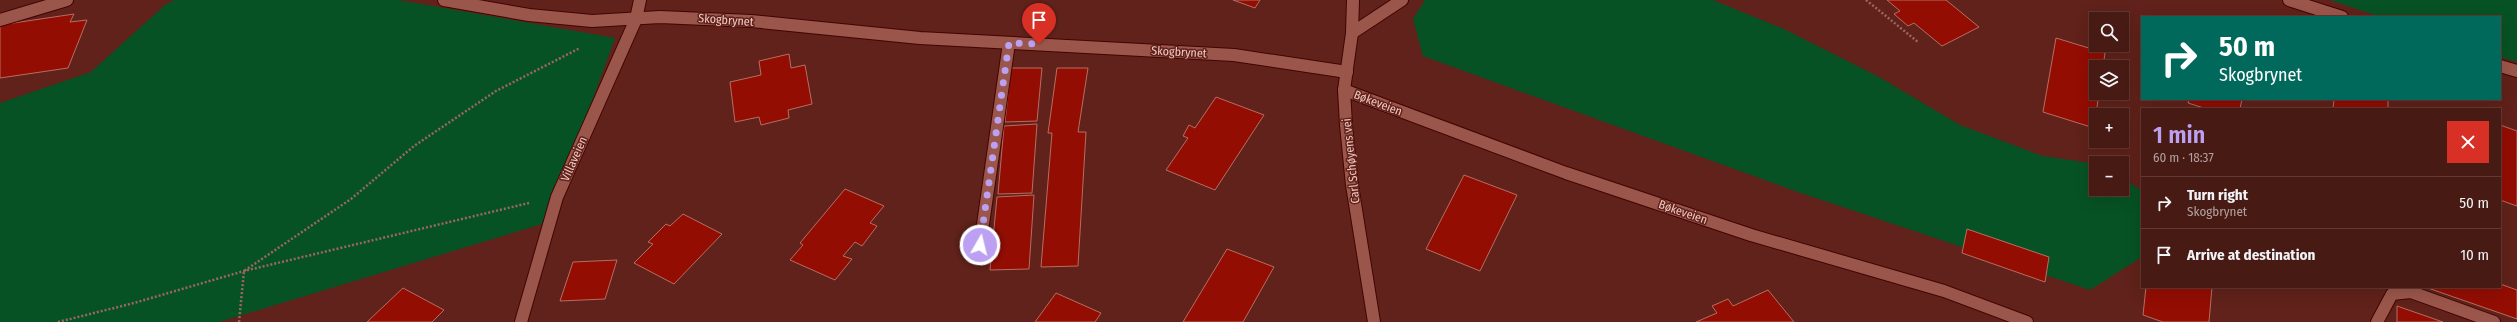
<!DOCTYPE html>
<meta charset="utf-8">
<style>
:root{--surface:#481a14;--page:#4f231d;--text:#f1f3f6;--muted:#b1a1a0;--line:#603834;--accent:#bca0f2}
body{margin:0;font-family:"Fira Sans Condensed",sans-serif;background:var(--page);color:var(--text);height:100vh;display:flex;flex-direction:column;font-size:15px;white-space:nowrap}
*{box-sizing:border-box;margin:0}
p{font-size:13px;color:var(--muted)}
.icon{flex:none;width:22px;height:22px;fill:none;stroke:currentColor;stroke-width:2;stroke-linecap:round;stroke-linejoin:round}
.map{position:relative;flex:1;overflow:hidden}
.side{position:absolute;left:2141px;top:108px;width:360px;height:180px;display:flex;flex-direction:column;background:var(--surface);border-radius:0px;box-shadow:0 4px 16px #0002,0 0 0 1px var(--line)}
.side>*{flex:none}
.hud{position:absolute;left:2141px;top:16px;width:360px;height:84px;border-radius:0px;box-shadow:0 4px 16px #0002,0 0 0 1px var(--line);background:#00695c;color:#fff;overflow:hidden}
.tools{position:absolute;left:2089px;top:12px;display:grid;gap:8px}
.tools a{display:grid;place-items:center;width:40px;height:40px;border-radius:0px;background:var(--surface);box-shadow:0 4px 16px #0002,0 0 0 1px var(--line);font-size:20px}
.pin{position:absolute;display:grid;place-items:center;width:34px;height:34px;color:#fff;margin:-41px -17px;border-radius:50% 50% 50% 0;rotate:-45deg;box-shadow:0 0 4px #0007}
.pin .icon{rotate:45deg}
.me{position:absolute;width:44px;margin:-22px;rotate:8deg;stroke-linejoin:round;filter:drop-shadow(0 0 3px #0008)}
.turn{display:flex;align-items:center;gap:14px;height:84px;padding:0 12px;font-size:18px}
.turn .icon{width:52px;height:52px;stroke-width:2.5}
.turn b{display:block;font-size:28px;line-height:34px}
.round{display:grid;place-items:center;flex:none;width:42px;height:42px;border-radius:0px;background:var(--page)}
.summary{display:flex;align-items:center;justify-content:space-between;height:68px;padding:0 12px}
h1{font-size:24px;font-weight:600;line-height:30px;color:var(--accent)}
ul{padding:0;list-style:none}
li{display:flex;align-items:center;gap:12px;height:52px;padding:0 12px;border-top:1px solid var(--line)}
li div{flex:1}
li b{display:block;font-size:15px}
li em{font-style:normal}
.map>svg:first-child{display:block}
</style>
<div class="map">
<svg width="2517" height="322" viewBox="0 0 2517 322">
<rect width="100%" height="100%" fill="#60221a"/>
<!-- green -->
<g fill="#075224">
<path d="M175,0H398L615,38L557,197L552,221L219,322H0V103L91,72L166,4Z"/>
<path d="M1425,0H1713L1786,30L1879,77L1960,125L2043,156L2096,164V189H2122V177L2142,191V257L2090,290L1795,191L1423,56L1413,19Z"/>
<path d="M2330,0H2517V62L2500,57V17H2381Z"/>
</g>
<!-- building -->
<g fill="#930d03" stroke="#b66e63">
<path d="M1233,0H1260L1255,8Z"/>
<path d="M1887,0H1946L1979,27L1942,46L1914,23L1908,26L1894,14L1900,11Z"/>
<path d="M74,14L70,22L87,20L68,68L0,78V25Z"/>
<path d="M2056,38L2105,53L2103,67H2096V93H2099L2094,128L2043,112Z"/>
<path d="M789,54L791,68L805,65L812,104L788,110L789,118L761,125L759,117L735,122L730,82L761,75L759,61Z"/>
<path d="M1011,68H1042L1037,121L1005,122Z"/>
<path d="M1057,68H1088L1078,132H1086L1078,266L1041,267L1052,133H1048Z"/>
<path d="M1216,97L1264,115L1215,190L1166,170L1188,138L1183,136L1189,125L1195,128Z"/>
<path d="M2189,99H2242L2240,109H2207L2188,103Z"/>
<path d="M2334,99H2388V109H2333Z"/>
<path d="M1037,124L1032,193L998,194L1004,126Z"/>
<path d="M2500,125L2517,131V206L2500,200Z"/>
<path d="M1464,175L1517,195L1480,271L1426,249Z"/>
<path d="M845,189L884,206L870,223L877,226L862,246L855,242L843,256L852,259L835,280L790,260L803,245L800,243Z"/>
<path d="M1034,195L1029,269L990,270L997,197Z"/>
<path d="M683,214L722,234L674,284L634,263L653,244L648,242L666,224L670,226Z"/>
<path d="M1967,229L2049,257L2045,282L1962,253Z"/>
<path d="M1227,249L1274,267L1243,322H1183Z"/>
<path d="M617,260L605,299L560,301L573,262Z"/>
<path d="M2500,284L2517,290V319L2425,287H2500Z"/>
<path d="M2146,287H2212L2209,322H2163L2143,315Z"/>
<path d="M403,288L444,310L432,322H367Z"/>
<path d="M1768,290L1794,322H1696L1717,313L1712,306L1728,299L1733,306Z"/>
<path d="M1056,293L1101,313L1095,322H1035Z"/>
<path d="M2397,306L2443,322H2397Z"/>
</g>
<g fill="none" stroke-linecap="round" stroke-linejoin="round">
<!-- service casing -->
<g stroke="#430402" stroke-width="14">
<g id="service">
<path d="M0,20L67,0"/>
<path d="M1352,33L1402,0"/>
<path d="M2377,322L2392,294L2411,292L2494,322"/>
</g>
</g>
<!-- minor casing -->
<g stroke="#430402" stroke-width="14">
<g id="minor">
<path d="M444,0L529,15L592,21L660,17L751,21L920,38L1234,55L1347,72"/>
<path d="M1353,0L1352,33L1344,90L1346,125L1352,185L1374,322"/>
<path d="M2289,0L2342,17"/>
<path d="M2500,66L2517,71"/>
<path d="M1344,90L1566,173L1751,235L1944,291L2027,322"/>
<path d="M980,245L1009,43"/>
<path d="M521,322L557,197L636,19L640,0"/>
</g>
</g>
<!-- path -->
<g stroke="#9c675f" stroke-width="2.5" stroke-dasharray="2 2" stroke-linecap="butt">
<path d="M1866,0L1918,42"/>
<path d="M58,322L134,303L244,271L529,203"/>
<path d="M239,322L244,271L351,199L414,146L496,91L580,48"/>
</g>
<!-- service -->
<use href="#service" stroke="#9b564b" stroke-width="12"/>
<!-- minor -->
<use href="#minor" stroke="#9b564b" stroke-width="12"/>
</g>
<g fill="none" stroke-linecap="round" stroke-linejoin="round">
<!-- route -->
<path stroke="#bca0f2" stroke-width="7" stroke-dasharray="0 12.6" d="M980,245L1009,43L1039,44"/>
</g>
<g text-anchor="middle" stroke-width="3" stroke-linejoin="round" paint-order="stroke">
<!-- street labels -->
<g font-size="12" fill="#f1c9c2" stroke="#60221a">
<text transform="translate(726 20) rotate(4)" y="4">Skogbrynet</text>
<text transform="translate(1179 52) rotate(3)" y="4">Skogbrynet</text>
<text transform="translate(1378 103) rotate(21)" y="4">Bøkeveien</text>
<text transform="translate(574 159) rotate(-66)" y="4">Villaveien</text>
<text transform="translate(1351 161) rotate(-96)" y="4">Carl Schøyens vei</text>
<text transform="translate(1683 212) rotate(19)" y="4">Bøkeveien</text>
</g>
</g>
</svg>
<div class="tools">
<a><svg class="icon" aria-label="search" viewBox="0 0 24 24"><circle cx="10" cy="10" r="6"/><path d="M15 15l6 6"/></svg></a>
<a><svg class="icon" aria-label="layers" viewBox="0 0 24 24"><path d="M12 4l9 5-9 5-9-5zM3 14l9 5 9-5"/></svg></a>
<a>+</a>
<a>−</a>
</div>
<div class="pin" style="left:1039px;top:44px;background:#d93025"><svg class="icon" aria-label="arrive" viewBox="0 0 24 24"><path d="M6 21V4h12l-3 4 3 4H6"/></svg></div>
<svg class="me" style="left:980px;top:245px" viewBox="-20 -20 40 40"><circle r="17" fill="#bca0f2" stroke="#fff" stroke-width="3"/><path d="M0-11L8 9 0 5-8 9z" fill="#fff"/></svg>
<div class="hud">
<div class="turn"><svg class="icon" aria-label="right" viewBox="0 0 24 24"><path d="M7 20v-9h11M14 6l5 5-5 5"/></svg><div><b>50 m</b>Skogbrynet</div></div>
</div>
<section class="side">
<div class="summary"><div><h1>1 min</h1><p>60 m · 18:37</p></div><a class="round" style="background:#d93025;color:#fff"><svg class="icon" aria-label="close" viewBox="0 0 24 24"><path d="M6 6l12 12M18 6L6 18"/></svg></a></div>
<ul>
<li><svg class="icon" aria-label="right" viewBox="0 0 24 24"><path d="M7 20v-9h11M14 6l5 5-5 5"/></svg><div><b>Turn right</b><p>Skogbrynet</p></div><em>50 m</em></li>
<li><svg class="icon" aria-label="arrive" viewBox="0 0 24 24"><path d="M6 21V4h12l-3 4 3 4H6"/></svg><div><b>Arrive at destination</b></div><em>10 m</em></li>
</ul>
</section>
</div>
